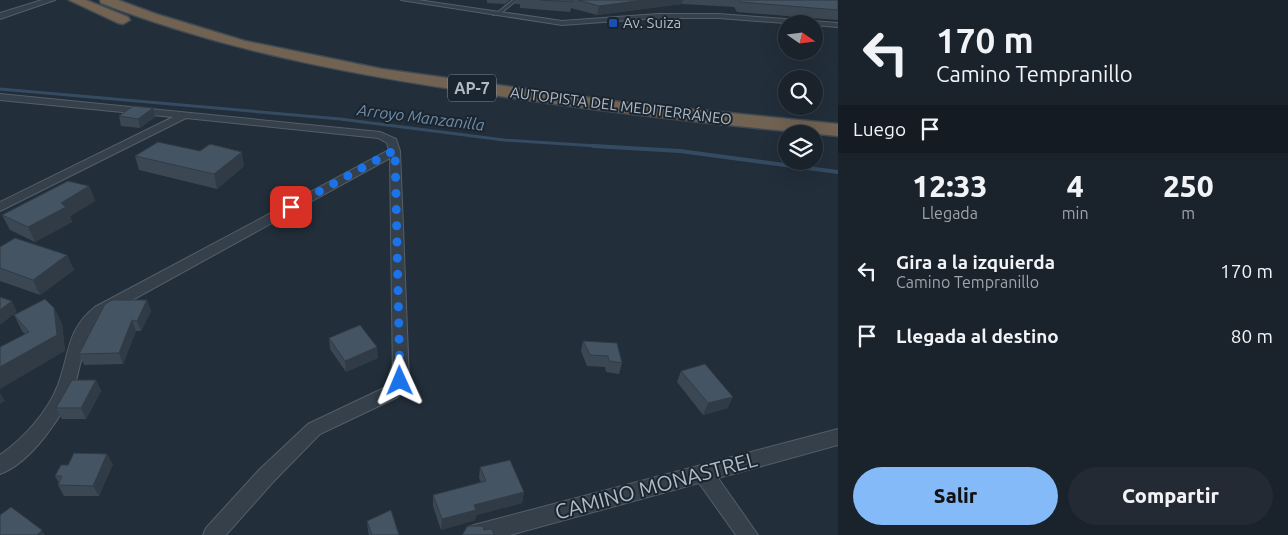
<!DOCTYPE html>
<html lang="es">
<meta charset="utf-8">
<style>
:root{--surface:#1a222c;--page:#232a34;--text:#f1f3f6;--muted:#9fa4a9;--line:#383f48;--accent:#84baf8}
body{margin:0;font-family:Ubuntu,sans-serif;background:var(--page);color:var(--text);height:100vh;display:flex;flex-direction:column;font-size:19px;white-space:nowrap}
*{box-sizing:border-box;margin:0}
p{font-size:16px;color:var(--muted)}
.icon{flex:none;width:28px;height:28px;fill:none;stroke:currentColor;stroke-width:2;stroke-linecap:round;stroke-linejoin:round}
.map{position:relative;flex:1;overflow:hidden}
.sheet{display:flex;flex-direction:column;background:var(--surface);width:450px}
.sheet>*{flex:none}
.guide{background:#1a222c;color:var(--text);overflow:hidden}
.needle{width:32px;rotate:104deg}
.fabs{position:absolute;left:778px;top:15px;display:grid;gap:10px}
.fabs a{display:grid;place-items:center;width:45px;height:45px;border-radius:50%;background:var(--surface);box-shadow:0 5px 20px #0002,0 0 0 1px var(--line);font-size:25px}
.pin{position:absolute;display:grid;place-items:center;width:42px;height:42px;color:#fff;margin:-21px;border-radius:10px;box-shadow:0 2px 8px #0006}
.me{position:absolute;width:55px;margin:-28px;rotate:359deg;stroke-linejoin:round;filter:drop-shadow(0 0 4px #0008)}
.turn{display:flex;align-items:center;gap:18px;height:105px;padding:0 15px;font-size:22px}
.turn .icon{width:65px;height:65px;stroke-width:2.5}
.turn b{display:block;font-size:35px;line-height:42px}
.then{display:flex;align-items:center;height:48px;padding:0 15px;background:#0003;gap:10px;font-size:19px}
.eta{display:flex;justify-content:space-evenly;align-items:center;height:85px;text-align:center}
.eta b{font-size:30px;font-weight:800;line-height:35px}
.button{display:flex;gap:10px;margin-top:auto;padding:10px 15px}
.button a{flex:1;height:58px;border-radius:30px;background:var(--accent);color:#111;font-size:20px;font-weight:800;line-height:58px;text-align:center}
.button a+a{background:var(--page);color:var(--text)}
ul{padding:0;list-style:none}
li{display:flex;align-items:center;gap:15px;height:65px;padding:0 15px}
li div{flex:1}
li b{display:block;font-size:19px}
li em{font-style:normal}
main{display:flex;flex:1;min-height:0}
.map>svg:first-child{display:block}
</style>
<main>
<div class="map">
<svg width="838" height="535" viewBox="0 0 838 535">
<rect width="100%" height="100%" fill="#222e3a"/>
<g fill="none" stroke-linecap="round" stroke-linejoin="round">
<!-- stream-far1 -->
<path stroke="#354b62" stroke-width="3" d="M0,89L340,119L504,140L613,147"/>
<!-- stream -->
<path stroke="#354b62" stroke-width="4" d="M593,146L680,151L838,172"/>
<!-- service casing -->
<g stroke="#535e68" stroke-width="2">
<path id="service" d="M513,0H517L500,14L493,15V13L498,12Z"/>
</g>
<!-- minor casing -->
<g stroke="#535e68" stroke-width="2">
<g id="minor">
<path d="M401,0H418L562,21L658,14H719L838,23V27L719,18H658L562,25Z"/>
<path d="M0,94L380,132L396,139L400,151L409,381L398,397L320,434L273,482L226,535H203L206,528L259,470L308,424L386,387L393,379L390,158L105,315C81,335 84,356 75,384C65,414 31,463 0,474V455C24,438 47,413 58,385C70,354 66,330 95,307L389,150L387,143L378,138L186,118L0,211V202L173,117L0,100Z"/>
<path d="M838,429V445L718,478L758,535H736L699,483L510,535H464L467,528L474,525Z"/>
</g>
</g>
<!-- tertiary casing -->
<g stroke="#535e68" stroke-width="2">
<path id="tertiary" d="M42,0H55L0,19V13Z"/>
</g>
<!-- motorway casing -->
<g stroke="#404b55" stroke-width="3">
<g id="motorway">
<path d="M69,0H86L128,17L130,20L123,24L118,23Z"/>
<path d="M100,0H118L156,14L245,41L382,69L612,101L838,124V136C720,125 603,112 486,94C354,75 226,51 101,3Z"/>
</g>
</g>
<!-- service -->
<use href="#service" fill="#35404b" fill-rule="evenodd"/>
<!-- minor -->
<use href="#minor" fill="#35404b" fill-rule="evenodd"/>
<!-- tertiary -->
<use href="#tertiary" fill="#35404b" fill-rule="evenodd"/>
<!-- motorway -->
<use href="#motorway" fill="#716252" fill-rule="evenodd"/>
</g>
<!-- wall -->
<g fill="#3b4854">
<path d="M487,0H510L505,4L487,3Z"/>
<path d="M516,0H838V20L737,12L734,7L682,4L597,15L571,8L570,12L520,8V4H515Z"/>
<path d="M153,108L155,117L140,128L121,126L119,116Z"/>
<path d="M135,156L244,166L217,189L139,170Z"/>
<path d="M89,186L95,201L70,216L72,222L35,242L10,230L2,215Z"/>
<path d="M0,247L67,255L74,270L40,295L0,281Z"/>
<path d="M147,300L151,311L141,331H136L123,364L84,365L79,354Z"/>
<path d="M54,308L62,324L65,351L25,334L22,331L14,315Z"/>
<path d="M329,338L378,358L346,372L330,349Z"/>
<path d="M583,341L622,363L619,374L606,372L605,367L587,366L581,351Z"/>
<path d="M681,371L728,408L703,415L677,382Z"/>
<path d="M96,380L101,391L86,419H62L56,408Z"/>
<path d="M113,464L99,496H64L58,485L59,483L55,476L68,465Z"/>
<path d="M480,467L524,492L522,503L476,515L475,520L441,530L433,506V495L481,482L479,478Z"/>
<path d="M367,521L399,535H369L368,531Z"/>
</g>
<!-- shaded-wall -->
<g fill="#303b45">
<path d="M644,0H683L682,4L597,15L599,6Z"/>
<path d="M153,108L155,117L140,128L138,119Z"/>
<path d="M242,152L244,166L217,189L214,174Z"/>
<path d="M89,186L95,201L70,216L72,222L35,242L28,227L61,203Z"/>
<path d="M67,255L74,270L40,295L33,280Z"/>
<path d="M147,300L151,311L141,331L137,321Z"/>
<path d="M12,301L17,312L0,325V310Z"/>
<path d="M54,308L62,324L65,351L0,389V367Z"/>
<path d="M132,320L136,331L123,364L119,353Z"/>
<path d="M377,347L378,358L346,372L345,361Z"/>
<path d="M96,380L101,391L86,419L81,408Z"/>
<path d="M0,393L5,401L0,404Z"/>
<path d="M733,397L728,408L703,415L708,403Z"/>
<path d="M107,454L113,464L99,496L93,486Z"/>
<path d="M524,492L522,503L476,515L475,520L441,530L442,519L474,505Z"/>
<path d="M42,530L45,535H37Z"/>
</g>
<!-- building -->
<g fill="#455462" stroke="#303b45">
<path d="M540,0H571L572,2Z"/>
<path d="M578,0H644L599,6Z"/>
<path d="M738,0H838V10L740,2Z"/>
<path d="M133,106L153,108L138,119L119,116Z"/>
<path d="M158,142L200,151L210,144L242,152L214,174L135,156Z"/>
<path d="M68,181L89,186L61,203L66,207L28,227L2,215Z"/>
<path d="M15,238L67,255L33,280L0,268V247Z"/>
<path d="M0,297L12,301L0,310Z"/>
<path d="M45,299L54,308L57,335L0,367V347L29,332L14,315Z"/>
<path d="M112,300H147L137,321L132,320L119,353L79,354L105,304Z"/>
<path d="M360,325L377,347L345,361L329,338Z"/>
<path d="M583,341L617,343L622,363L609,361L608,356L590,355Z"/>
<path d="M705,364L733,397L708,403L681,371Z"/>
<path d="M72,380H96L81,408H56Z"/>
<path d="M74,453L107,454L93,486L58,485L62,476H55L61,465H68Z"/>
<path d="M510,460L524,492L474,505L476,510L442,519L433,495L486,481L480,467Z"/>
<path d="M11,507L42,530L37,535H0V515Z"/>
<path d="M391,510L399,535H372L367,521Z"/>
<path d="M468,526H483L484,530L492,529L494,535H462Z"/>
</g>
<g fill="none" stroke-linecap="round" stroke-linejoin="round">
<!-- route -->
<path stroke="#1a73e8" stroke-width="9" stroke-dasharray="0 16.2" d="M291,207L395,150L400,381"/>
</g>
<!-- markers -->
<rect fill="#1a4fb4" stroke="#1b252f" stroke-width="2" x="608" y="18" width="10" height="10" rx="2.5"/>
<g text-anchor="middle" stroke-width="4" stroke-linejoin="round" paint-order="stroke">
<!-- far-poi labels -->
<g font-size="15" fill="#b0bbc7" stroke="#1b252f" text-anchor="start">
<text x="623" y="28">Av. Suiza</text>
</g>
<!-- far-street labels -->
<g font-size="15" fill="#b0bbc7" stroke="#1b252f">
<text transform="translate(621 106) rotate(7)" y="5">AUTOPISTA DEL MEDITERRÁNEO</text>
</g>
<!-- shield labels -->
<rect fill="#1b252f" stroke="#838e99" stroke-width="1" x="448" y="74.5" width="48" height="27" rx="4"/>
<g font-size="16" font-weight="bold" fill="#b0bbc7">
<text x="472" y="94">AP-7</text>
</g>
<!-- far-water labels -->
<g font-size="16" font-style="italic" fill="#708eaa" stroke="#1b252f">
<text transform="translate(421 117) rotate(7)" y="6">Arroyo Manzanilla</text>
</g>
<!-- near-street labels -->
<g font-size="21" fill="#b0bbc7" stroke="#1b252f">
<text transform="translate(656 486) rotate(-15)" y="7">CAMINO MONASTREL</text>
</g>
</g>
</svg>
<div class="fabs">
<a><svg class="needle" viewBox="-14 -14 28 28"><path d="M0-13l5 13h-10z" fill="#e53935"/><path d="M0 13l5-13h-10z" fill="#9fa4a9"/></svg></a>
<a><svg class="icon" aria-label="search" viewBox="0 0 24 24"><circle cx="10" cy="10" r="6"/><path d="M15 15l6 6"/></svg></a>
<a><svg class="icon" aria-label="layers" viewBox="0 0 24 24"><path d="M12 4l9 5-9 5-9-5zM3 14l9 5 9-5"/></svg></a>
</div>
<div class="pin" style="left:291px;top:207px;background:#d93025"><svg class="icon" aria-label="arrive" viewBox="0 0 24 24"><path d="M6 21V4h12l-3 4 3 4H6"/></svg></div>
<svg class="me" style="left:400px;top:381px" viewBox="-20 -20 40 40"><path d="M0-17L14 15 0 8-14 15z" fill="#1a73e8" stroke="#fff" stroke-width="4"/></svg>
</div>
<section class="sheet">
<div class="guide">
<div class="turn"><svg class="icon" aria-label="left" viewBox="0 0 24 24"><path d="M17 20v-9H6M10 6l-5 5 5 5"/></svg><div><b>170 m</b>Camino Tempranillo</div></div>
<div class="then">Luego<svg class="icon" aria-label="arrive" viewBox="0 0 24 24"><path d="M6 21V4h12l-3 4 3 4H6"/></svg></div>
</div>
<div class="eta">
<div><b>12:33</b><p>Llegada</p></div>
<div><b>4</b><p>min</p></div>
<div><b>250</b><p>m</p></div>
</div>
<ul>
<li><svg class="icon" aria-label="left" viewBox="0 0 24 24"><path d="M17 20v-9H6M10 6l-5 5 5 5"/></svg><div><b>Gira a la izquierda</b><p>Camino Tempranillo</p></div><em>170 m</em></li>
<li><svg class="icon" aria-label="arrive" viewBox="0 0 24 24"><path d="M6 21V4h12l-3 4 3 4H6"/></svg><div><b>Llegada al destino</b></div><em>80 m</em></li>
</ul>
<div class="button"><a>Salir</a><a>Compartir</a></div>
</section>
</main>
